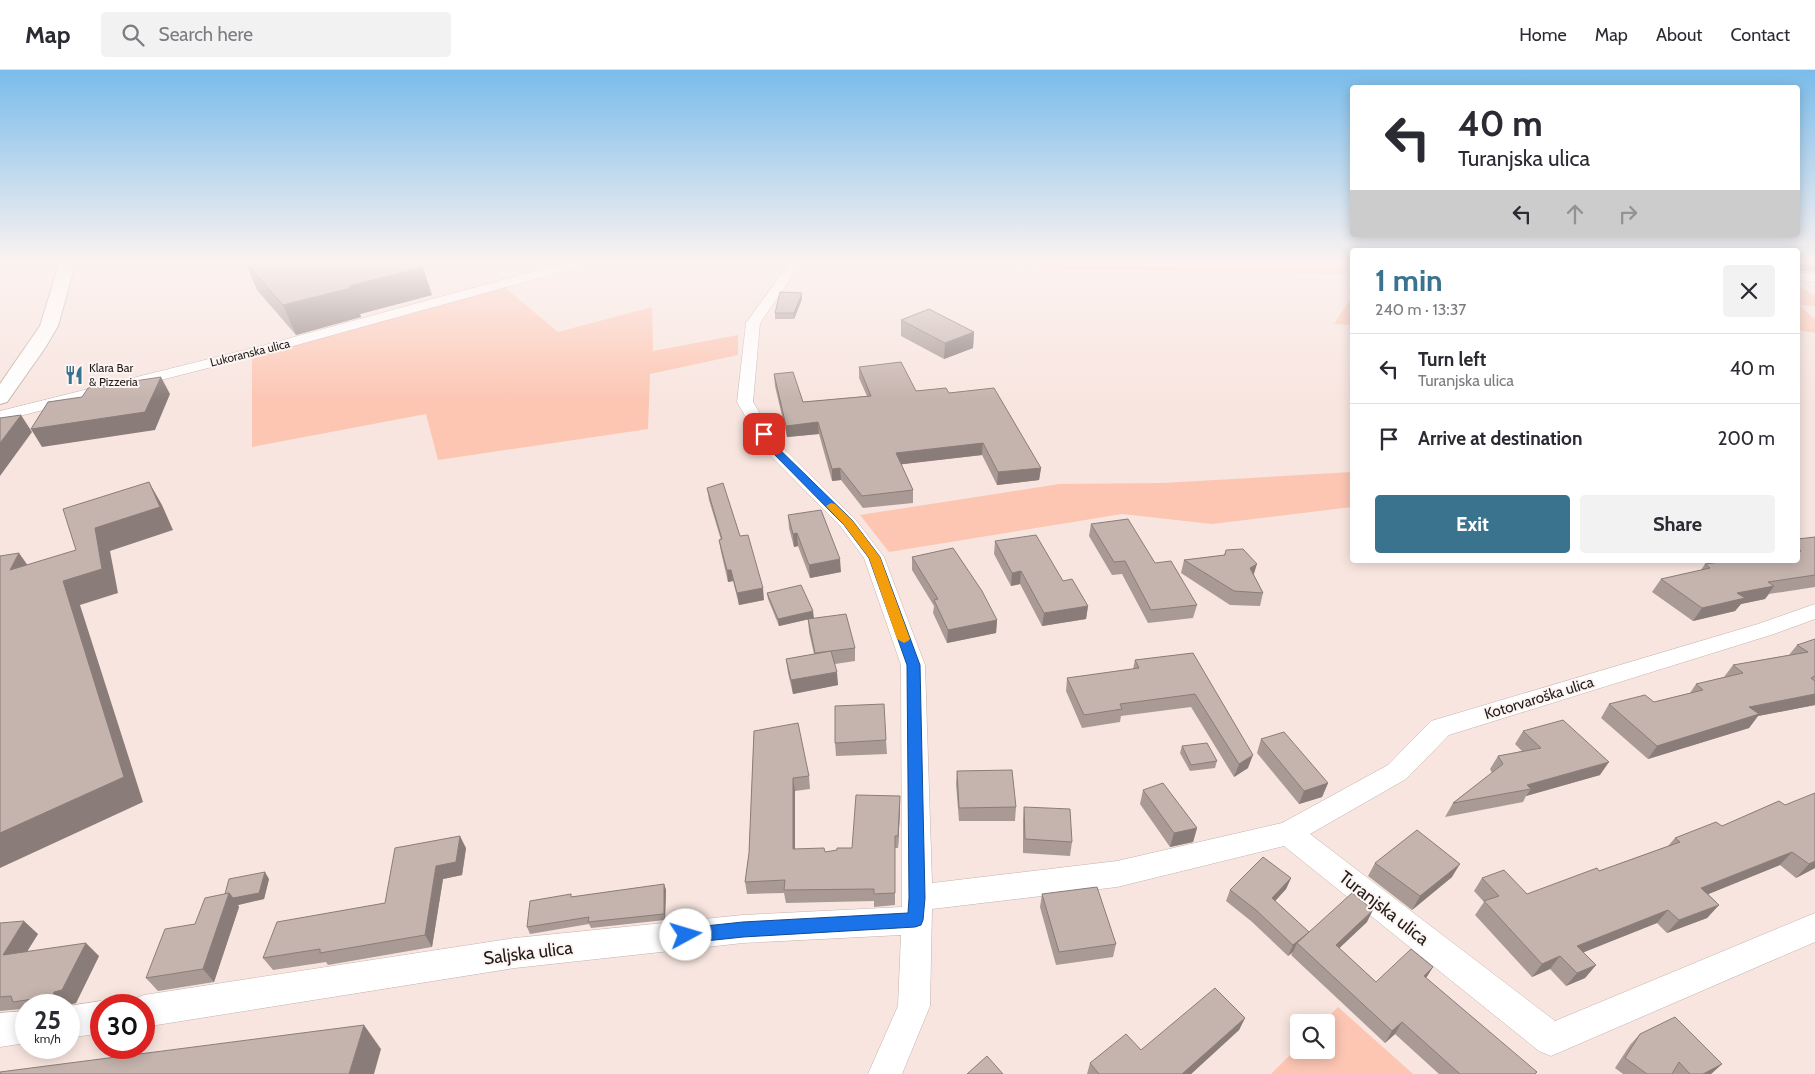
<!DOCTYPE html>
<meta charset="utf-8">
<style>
:root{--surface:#fff;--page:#f2f2f3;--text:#2b2b33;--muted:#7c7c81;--line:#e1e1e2;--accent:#3a738d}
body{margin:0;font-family:Cabin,sans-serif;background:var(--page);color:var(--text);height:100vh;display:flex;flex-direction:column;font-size:19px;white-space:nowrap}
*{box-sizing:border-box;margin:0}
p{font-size:16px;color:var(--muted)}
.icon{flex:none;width:28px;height:28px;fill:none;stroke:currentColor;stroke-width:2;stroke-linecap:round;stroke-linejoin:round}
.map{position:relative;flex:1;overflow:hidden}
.details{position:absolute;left:1350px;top:178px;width:450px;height:315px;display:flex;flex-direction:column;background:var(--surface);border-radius:5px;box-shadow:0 2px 12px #0003}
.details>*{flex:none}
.hud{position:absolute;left:1350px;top:15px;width:450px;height:152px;border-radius:5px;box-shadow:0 2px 12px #0003;background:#fff;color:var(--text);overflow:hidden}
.controls{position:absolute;left:1290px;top:944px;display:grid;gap:10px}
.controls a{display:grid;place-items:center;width:45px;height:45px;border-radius:5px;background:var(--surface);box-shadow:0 2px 12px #0003;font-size:25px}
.speed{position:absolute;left:15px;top:924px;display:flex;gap:10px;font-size:25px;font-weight:700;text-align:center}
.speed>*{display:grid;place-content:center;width:65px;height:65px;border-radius:50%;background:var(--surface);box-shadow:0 2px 12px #0003;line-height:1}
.speed small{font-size:12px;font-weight:400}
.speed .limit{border:8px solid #d22;background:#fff;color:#111}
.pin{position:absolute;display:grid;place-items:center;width:42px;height:42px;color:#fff;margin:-21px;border-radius:10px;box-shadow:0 2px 8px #0006}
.me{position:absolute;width:55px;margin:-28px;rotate:84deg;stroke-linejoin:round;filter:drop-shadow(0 0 4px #0008)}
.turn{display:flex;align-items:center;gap:18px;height:105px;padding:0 25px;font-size:22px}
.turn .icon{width:65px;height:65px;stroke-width:2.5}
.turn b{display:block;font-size:35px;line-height:42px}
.lanes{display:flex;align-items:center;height:48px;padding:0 25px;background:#0003;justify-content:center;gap:25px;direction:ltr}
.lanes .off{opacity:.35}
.round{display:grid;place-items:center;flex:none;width:52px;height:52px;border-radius:5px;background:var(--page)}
.overview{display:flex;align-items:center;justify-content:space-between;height:85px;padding:0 25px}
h1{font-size:30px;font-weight:800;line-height:38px;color:var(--accent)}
.primary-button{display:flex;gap:10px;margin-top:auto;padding:10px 25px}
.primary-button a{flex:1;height:58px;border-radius:5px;background:var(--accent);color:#fff;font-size:20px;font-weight:800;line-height:58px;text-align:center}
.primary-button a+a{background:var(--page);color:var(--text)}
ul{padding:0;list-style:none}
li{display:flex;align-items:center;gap:15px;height:70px;padding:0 25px;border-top:1px solid var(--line)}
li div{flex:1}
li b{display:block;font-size:19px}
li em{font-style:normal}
header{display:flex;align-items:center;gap:30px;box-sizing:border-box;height:70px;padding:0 25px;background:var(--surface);border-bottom:1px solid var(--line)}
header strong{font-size:24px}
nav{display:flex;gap:28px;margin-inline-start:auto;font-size:18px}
.search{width:350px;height:45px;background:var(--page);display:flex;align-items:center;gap:12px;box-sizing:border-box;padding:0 18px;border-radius:5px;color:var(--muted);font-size:19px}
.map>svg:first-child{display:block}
</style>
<header>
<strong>Map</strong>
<div class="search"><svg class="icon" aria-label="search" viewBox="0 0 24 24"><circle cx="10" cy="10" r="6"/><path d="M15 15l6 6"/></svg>Search here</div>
<nav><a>Home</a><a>Map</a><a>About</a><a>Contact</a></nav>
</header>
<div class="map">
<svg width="1815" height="1004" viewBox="0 0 1815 1004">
<rect width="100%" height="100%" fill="#f8e5df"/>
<!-- green -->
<g fill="#fcc6b3">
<path d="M1027,191H1352V204L1046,199Z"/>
<path d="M1798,215L1815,226V236L1799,235L1815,249V263L1798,260Z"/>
<path d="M504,217L558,262L652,237L653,281L738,265V285L650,304L648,359L438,390L426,344L252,377V285Z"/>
<path d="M1352,226V255L1334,254Z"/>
<path d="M1352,402V437L1212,454L1122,444L889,482L860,445L1059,414L1163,413Z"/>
<path d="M1338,937L1413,1004H1271L1299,976V980H1326V952H1323Z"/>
</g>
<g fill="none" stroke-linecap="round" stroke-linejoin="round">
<!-- minor casing -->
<g stroke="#c4b2ac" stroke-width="1">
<g id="minor">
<path d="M571,191H591L590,194L275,281L0,351V341L265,275Z"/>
<path d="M791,191H803L760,253L753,332L778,373L855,449L884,487L925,595L932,813L1117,791L1282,753L1388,695L1431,651L1758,554L1815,534V549L1774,564L1449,665L1406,709L1310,764L1555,951L1815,843V872L1551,986L1539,981L1284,776L1117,817L932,839L930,936L902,1004H868L898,936L901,865L743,873L515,898L144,957V935H130L132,930L144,925L515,868L743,845L902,837L901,595L864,488L841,457L765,380L737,332L746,253Z"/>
<path d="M1798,202L1815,204V212L1798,210Z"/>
<path d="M101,931L111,935H101V963L69,968V936Z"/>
<path d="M26,941V973L0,977V943Z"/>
</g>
</g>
<!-- tertiary casing -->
<g stroke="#c4b2ac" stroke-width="2">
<path id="tertiary" d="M60,191H76L58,256L45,278L7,332L0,334V314L40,256Z"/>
</g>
<!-- minor -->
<use href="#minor" fill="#fff" fill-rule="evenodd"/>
<!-- tertiary -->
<use href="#tertiary" fill="#fff" fill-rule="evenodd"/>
</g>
<!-- wall -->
<g fill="#a99a95">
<path d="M1798,191H1815V202L1798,200V201Z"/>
<path d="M245,192L432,225L360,244L361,247L296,265L257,220Z"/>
<path d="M802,229L794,249H775V243Z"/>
<path d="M901,250L974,262L973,278L944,289L901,266Z"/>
<path d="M859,297L916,321L949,323L1041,398L1039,410L997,415L982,385L901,394L913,420V433L863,438L841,410L832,411L819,364L787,367L775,316L774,304L803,332L867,326L859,308Z"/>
<path d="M707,418L740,466L764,530L739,535L733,511L728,512L721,482L719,470H721L709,430Z"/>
<path d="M788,445L841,502L810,508L798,476L794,477L789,458Z"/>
<path d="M1091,454L1155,493L1197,535L1193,548L1148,553L1122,504L1112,505L1089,466Z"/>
<path d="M1815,467V517L1769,524L1765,529L1741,534L1735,541L1693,551L1652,522L1661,509L1701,500L1705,494L1798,490V469Z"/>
<path d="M995,471L1063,511L1088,536L1086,549L1042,556L1020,514L1011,516L994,484Z"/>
<path d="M1226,480L1254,505L1263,523L1260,536L1230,535L1181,503L1184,490L1224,485Z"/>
<path d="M912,487L997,550L996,563L947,573L933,543L934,536L912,500Z"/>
<path d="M767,523L814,548L779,556L768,529Z"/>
<path d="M808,549L855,578V591L835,594L838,615L793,624L788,603L786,589L814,584L809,562Z"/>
<path d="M1815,569V635L1758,646L1749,658L1648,689L1601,648L1609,634L1654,632L1690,623L1696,614L1724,607L1733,595L1789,585L1797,575Z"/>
<path d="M1193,583L1248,698L1234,707L1191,637L1121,646L1120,652L1082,658L1066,621L1067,608L1133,599L1135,590Z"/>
<path d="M754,661L809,706L810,719L795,721V779L825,782L852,778L900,739L898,778H895V835L874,837V831L786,833L784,823L747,824L745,812L749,783Z"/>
<path d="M1523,661L1600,705L1526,726L1523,732L1445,747L1453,733L1492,703L1490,699L1498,686L1522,681L1515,674Z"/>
<path d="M1261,669L1328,713L1322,727L1299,734L1257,683Z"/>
<path d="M886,670L887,684L836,686L835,673Z"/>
<path d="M1182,676L1217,691L1215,698L1190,701L1180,683Z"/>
<path d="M957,701L1016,737L1015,751H959L956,714Z"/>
<path d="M1143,720L1197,758L1193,772L1170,777L1140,734Z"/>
<path d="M1779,731L1815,798L1796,808L1780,795L1708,824L1719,835L1707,848L1667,863L1657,853L1583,882L1596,895L1585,908L1566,916L1550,899L1532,907L1475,845L1484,832L1474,821L1482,808L1527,824L1599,801L1668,776L1675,768L1722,756Z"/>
<path d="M1024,737L1072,772L1070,786L1023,783V750Z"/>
<path d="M466,778L462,805L443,809L432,877L328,895L326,892L273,900L263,888L385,833Z"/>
<path d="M1375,793L1452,807L1412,840L1368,806Z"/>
<path d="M1291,808L1286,819L1275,831L1309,862L1367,852L1339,878L1376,912L1433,897L1426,908L1535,1004H1439L1395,964L1385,973L1291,885L1293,882L1288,886L1251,851L1226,831L1230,820Z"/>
<path d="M269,809L264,829L238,835L239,837L214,912L158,921L146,908L195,854Z"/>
<path d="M664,814L666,820L665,850L591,858L589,854L530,864L527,857L572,827Z"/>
<path d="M1042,824L1116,874L1113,887L1056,895L1040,837Z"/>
<path d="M0,853L38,864L27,881L99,886L76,933L68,935H26V943L22,939L0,941Z"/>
<path d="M1245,948L1239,960L1191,1004H1087L1090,993L1141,980Z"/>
<path d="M1640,964L1722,994L1711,1004H1623L1615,998L1630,975Z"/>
</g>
<!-- shaded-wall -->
<g fill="#8a7d79">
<path d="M423,197L432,225L360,244L361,247L296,265L283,235L349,216Z"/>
<path d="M802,223V229L794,249V243Z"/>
<path d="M974,262L973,278L944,289L945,273Z"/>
<path d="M161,307L170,324L155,360L42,377L31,359Z"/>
<path d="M21,345L32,362L0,406V373Z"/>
<path d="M818,352L819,364L787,367L786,356Z"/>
<path d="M983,373L982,385L896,395V383Z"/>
<path d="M840,398L841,410L832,411V399Z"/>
<path d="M1041,398L1039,410L997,415L998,402Z"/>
<path d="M149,412L162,435L173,460L110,481L118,523L80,535L143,732L0,798V763L63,511L95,458Z"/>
<path d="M797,463L798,476L794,477L793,464Z"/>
<path d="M19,483L36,507L10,500Z"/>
<path d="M840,489L841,502L810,508L809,495Z"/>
<path d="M1257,494L1253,507L1250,498Z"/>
<path d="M727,500H731L733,511L728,512Z"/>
<path d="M1021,501L1020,514L1011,516L1012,503Z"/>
<path d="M1774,516L1765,529L1741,534L1735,541L1693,551L1702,538L1737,523Z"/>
<path d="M763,518L764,530L739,535L737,523Z"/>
<path d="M1088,536L1086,549L1042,556L1044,543Z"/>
<path d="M813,541L814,548L779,556L778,549Z"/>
<path d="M997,550L996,563L947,573L948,560Z"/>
<path d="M837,602L838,615L793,624L791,610Z"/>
<path d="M1815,624V635L1758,646L1749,658L1648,689L1657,676L1749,637Z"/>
<path d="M1253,685L1248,698L1234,707L1239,694Z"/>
<path d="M1609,692L1600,705L1526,726L1531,719L1527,715Z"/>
<path d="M793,708L795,721V791L793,779Z"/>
<path d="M1328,713L1322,727L1299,734L1304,721Z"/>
<path d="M900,726V739L898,778V766Z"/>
<path d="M1197,758L1193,772L1170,777L1174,763Z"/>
<path d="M460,766L466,778L462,805L443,809L432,877L425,865L436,796Z"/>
<path d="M1792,782L1780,795L1689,832L1701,818Z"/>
<path d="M1815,791V798L1796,808L1809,794Z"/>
<path d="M1460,794L1452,807L1412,840L1420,826Z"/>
<path d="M265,802L269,809L264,829L238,835L239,837L214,912L203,899L229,823Z"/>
<path d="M1291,808L1286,819L1268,839L1272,828Z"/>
<path d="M664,814L666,820L665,850L664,844Z"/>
<path d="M1719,835L1707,848L1667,863L1679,850Z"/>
<path d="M1373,840L1367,852L1330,887L1336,875Z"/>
<path d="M1668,840L1657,853L1567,889L1577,876Z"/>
<path d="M24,851L38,864L17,898L3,885Z"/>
<path d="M1309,862L1297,873L1293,882L1288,886L1293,875Z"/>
<path d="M86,873L99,886L76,933L68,935H63L53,926L54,922Z"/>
<path d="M1560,886L1550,899L1532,907L1542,894Z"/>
<path d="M1596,895L1585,908L1566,916L1577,903Z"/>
<path d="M1433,897L1426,908L1424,906Z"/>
<path d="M1245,948L1239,960L1191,1004H1182Z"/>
<path d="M1402,952L1395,964L1385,973L1392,961Z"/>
<path d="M364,955L381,979L374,1004H349Z"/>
<path d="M1722,994L1711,1004H1703Z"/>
</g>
<!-- building -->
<g fill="#c5b3ad" stroke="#8a7d79">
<path d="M252,191H415L423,197L349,216L351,218L283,235L245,192Z"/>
<path d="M1798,191H1815V197L1801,195L1799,197H1798Z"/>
<path d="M780,222L802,223L794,243H775Z"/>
<path d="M929,239L974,262L945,273L901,250Z"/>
<path d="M901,292L916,321L946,318L949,323L994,318L1041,398L998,402L983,373L896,383L913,420L862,426L840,398L832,399L818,352L786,356L774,304L793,302L803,332L871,326L859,297Z"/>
<path d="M161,307L145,342L31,359L48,332L82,327L88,318Z"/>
<path d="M21,345L0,373V348Z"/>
<path d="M149,412L160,437L95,458L102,499L63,511L124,707L0,763V486L19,483L10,500L76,480L63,439Z"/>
<path d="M723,413L740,466L748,465L763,518L737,523L731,500H727L719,470L722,469L707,418Z"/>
<path d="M821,440L840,489L809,495L797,463L793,464L788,445Z"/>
<path d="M1128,449L1155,493L1171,491L1197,535L1151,540L1125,491L1114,492L1091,454Z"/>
<path d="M1036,465L1063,511L1072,509L1088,536L1044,543L1021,501L1012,503L995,471Z"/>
<path d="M1815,467V505L1768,512L1774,516L1737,523L1745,528L1702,538L1661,509L1710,498L1705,494L1735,490H1798V481H1801L1798,479V469Z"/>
<path d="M953,478L982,521L997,550L948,560L934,530L938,529L912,487Z"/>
<path d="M1243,479L1257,494L1250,498L1263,523L1234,521L1184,490L1225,485L1226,480Z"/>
<path d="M801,515L813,541L778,549L767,523Z"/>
<path d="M846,544L855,578L815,583L808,549Z"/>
<path d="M1815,569V606L1811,608L1815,611V624L1749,637L1759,644L1657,676L1609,634L1645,625L1654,632L1703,620L1696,614L1743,603L1733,595L1808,582L1797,575Z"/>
<path d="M831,581L837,602L791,610L786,589Z"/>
<path d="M1193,583L1253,685L1239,694L1195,624L1120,634L1122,639L1084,645L1067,608L1139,598L1135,590Z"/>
<path d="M884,634L886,670L835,673V636Z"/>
<path d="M1563,650L1609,692L1527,715L1531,719L1453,733L1503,694L1498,686L1541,678L1523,661Z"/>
<path d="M798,653L809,706L793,708V779L824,778L825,782L837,780V778H852L856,725L900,726L898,766H895V823L874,824V819L784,820L785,810L745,812L749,783L754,661Z"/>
<path d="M1284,662L1328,713L1304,721L1261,669Z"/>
<path d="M1207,673L1217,691L1191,695L1182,676Z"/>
<path d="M1012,700L1016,737L959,738L957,701Z"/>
<path d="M1163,713L1197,758L1174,763L1143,720Z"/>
<path d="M1815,723V791L1809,794L1792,782L1701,818L1719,835L1679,850L1668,840L1577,876L1596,895L1577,903L1560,886L1542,894L1484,831L1499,826L1482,808L1504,800L1527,824L1597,798L1599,801L1680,772L1675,768L1716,752L1722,756L1779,731L1785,735Z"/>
<path d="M1024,737L1070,739L1072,772L1025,769Z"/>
<path d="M1417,760L1460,794L1420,826L1375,793Z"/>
<path d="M460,766L456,792L436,796L425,865L320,883V879L263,888L277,852L385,833L395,778Z"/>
<path d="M1263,787L1291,808L1272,828L1309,862L1293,875L1256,840L1230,820Z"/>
<path d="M265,802L259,823L233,828L229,823L225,824L229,809Z"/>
<path d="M664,814V844L588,852L589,847L527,857L530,831L571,824V827Z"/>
<path d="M1097,817L1116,874L1059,882L1042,824Z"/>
<path d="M229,823L203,899L146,908L165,859L195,854L205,828Z"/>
<path d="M1352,823L1373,840L1336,875L1376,912L1411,879L1433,897L1424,906L1537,1002L1535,1004H1460L1402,952L1392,961L1297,873Z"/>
<path d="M24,851L3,885L86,873L62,920L54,922L53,926L13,932L11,926L0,927V853Z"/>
<path d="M1215,918L1245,948L1182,1004H1099L1090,993L1126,964L1141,980Z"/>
<path d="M1675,947L1722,994L1703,1004H1690L1679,992L1672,1004H1647L1625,988L1640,964Z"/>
<path d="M364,955L349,1004H0V1002Z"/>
<path d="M987,986L1003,1004H967Z"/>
</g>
<!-- sky -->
<linearGradient id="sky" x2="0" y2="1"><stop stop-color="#79bceb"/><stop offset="0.58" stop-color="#fcf3f1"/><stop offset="1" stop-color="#fcf3f1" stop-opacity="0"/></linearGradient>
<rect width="1815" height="331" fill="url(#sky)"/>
<!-- route -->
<path fill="#1a73e8" stroke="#114b97" d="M764,361L768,362L775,375L852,450L880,487L920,595L925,828L923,850L921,855L915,857L743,867L686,873L680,870L678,865L680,860L686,858L743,852L908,843L909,828L907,595L869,488L844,455L768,378L760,364Z"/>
<!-- slow -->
<path fill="#f59e0b" d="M831,433L835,434L852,450L880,487L910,569L908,571L904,573L897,569L869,488L844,455L826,436Z"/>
<!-- icons -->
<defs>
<g id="restaurant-bare" transform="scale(1.5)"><path d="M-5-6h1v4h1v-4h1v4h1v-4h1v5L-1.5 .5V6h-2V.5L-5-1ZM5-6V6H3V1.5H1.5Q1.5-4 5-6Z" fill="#3a738d" stroke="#fdf5f3" stroke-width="2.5" paint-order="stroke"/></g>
</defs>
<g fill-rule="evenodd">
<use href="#restaurant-bare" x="74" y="305"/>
</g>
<g text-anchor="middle" stroke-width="4" stroke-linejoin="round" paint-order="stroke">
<!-- far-street labels -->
<g font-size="12" fill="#231d1a" stroke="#fdf5f3">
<text transform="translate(250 283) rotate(-14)" y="4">Lukoranska ulica</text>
</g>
<!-- far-poi labels -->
<g font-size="12" fill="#231d1a" stroke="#fdf5f3" text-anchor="start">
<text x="89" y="302">Klara Bar<tspan x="89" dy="14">&amp; Pizzeria</tspan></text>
</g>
<!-- street labels -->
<g font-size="15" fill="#231d1a" stroke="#fdf5f3">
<text transform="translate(1539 628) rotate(-17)" y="5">Kotorvaroška ulica</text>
</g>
<!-- near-street labels -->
<g font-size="18" fill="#231d1a" stroke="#fdf5f3">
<text transform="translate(1384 838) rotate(38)" y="6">Turanjska ulica</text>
<text transform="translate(528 883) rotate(-7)" y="6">Saljska ulica</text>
</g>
</g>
</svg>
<div class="controls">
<a><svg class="icon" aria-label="search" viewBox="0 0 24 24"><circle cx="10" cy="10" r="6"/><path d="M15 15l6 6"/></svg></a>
</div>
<div class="speed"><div>25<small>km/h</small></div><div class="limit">30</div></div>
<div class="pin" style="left:764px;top:364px;background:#d93025"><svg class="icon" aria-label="arrive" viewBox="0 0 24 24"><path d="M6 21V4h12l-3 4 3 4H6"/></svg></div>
<svg class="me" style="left:686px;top:865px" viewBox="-20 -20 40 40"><circle r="19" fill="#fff"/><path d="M0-13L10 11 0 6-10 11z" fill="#1a73e8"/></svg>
<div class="hud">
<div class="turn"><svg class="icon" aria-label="left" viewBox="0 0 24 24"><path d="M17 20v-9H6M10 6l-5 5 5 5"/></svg><div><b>40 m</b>Turanjska ulica</div></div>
<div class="lanes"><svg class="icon" aria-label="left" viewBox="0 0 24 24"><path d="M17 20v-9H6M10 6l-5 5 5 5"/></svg><svg class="icon off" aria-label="ahead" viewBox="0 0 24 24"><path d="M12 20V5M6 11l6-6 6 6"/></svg><svg class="icon off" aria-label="right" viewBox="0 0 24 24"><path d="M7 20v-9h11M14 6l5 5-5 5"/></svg></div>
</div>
<section class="details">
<div class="overview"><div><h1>1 min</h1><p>240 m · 13:37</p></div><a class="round"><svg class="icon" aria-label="close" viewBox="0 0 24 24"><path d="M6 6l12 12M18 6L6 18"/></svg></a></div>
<ul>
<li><svg class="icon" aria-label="left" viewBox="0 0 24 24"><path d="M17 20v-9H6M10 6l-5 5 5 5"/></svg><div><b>Turn left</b><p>Turanjska ulica</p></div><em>40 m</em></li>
<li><svg class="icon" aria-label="arrive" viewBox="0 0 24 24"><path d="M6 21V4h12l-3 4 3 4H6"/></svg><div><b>Arrive at destination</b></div><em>200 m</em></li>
</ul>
<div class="primary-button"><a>Exit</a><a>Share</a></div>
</section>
</div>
